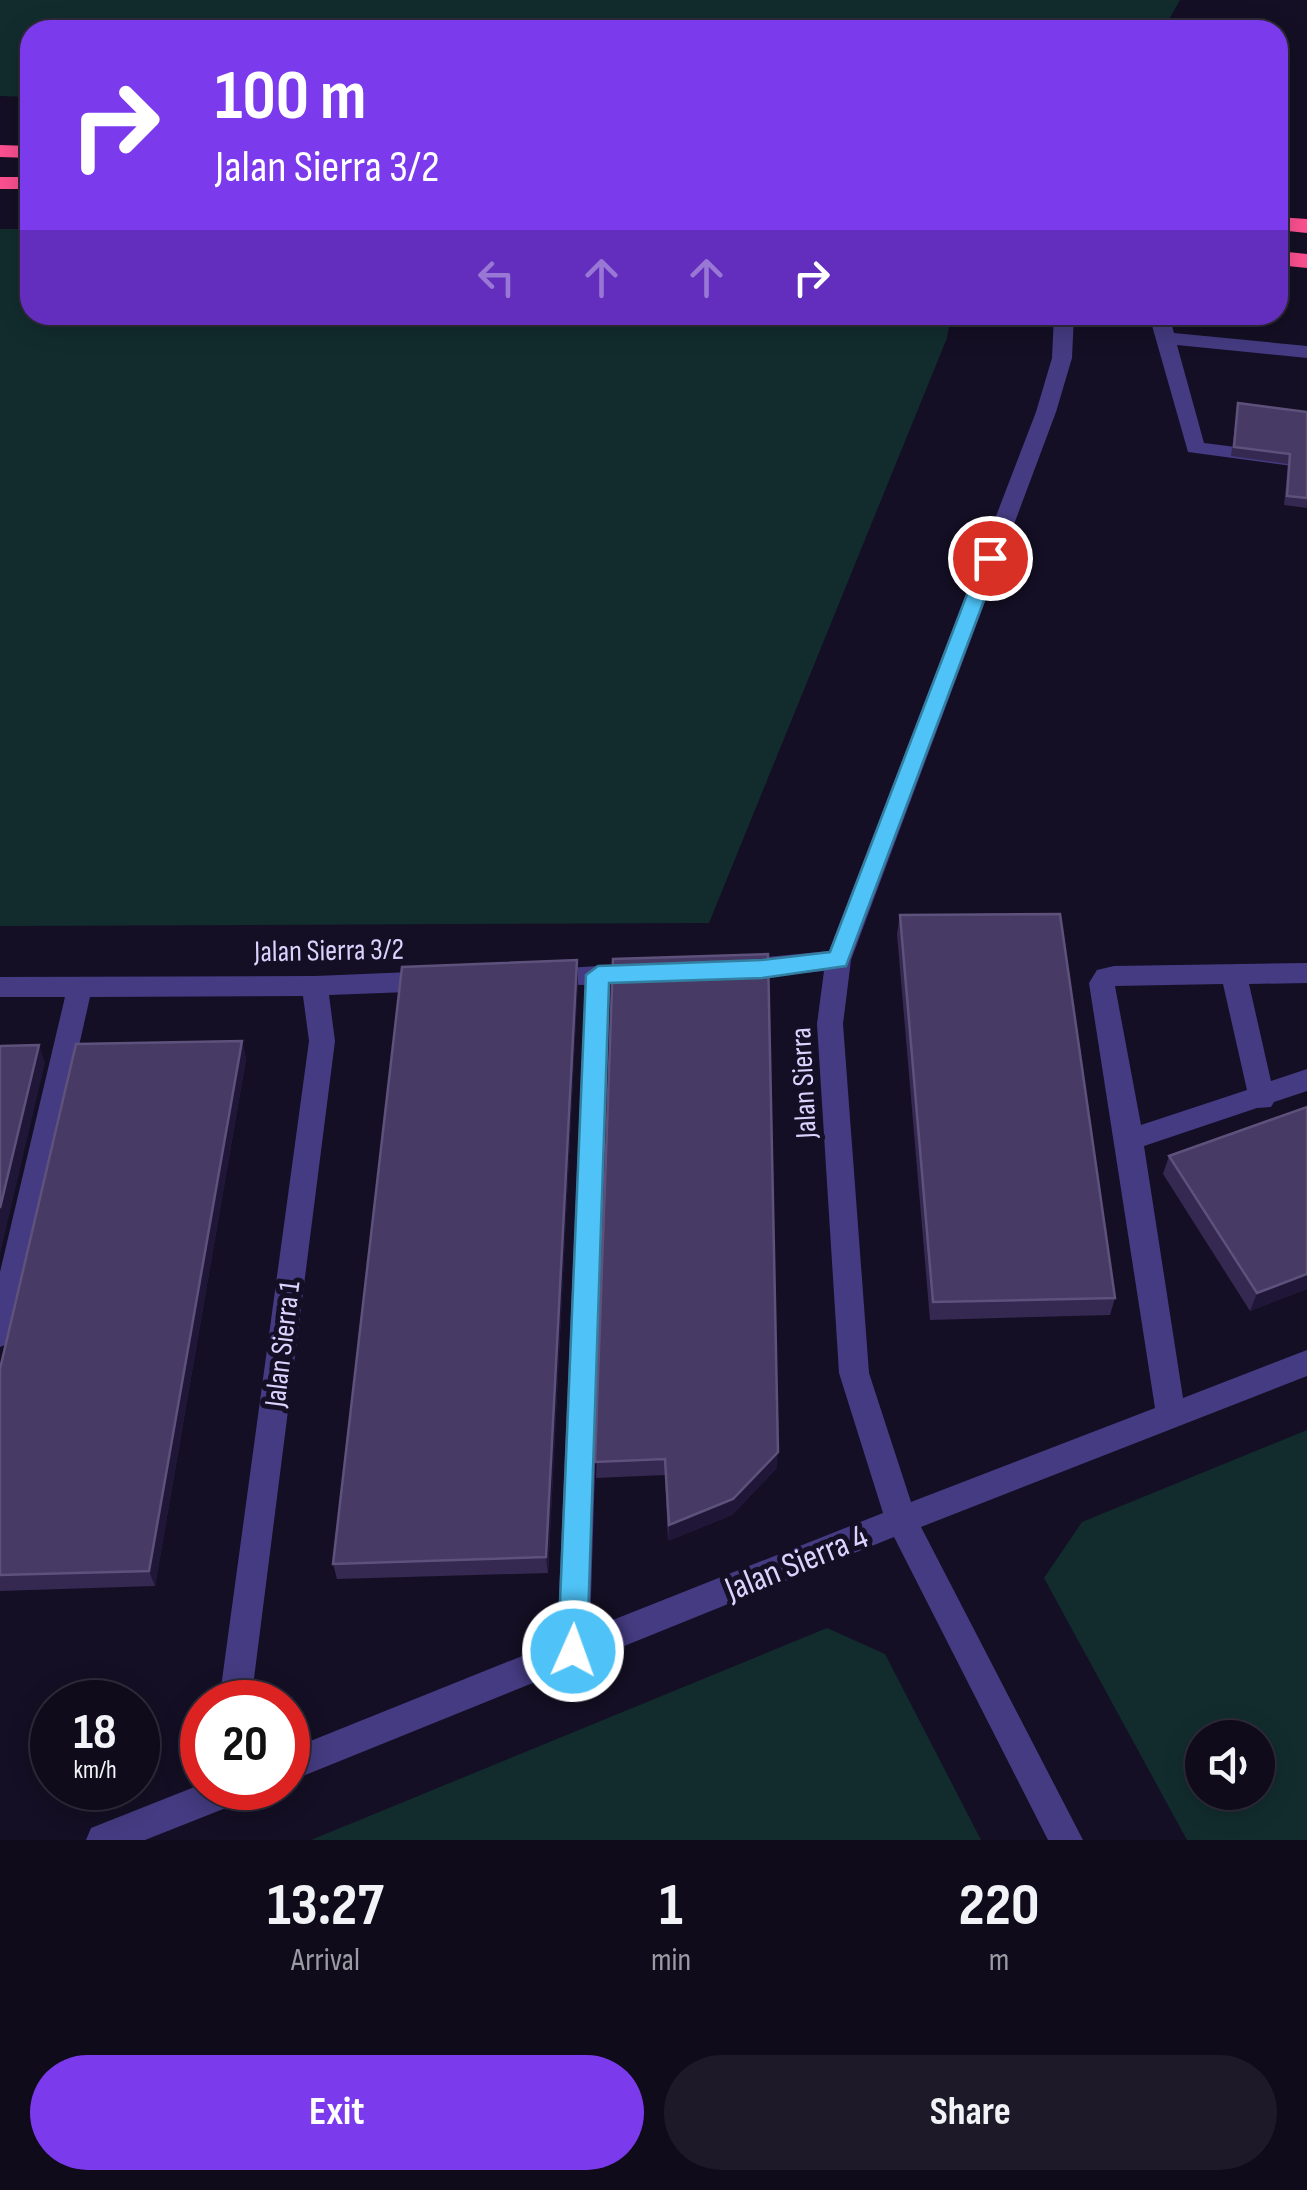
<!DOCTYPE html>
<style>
:root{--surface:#0f0b1b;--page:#1d1928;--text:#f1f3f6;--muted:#9b9ba3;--line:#2f2b3a;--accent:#7c3aed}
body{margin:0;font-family:"Sofia Sans Condensed",sans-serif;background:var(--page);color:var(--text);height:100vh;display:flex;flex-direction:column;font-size:38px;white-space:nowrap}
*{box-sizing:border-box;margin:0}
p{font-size:32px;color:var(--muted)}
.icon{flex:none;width:55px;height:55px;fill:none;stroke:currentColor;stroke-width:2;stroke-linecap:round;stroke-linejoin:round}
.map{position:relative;height:1840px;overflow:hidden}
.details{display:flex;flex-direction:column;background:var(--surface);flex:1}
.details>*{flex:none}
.hud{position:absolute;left:20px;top:20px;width:1268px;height:305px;border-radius:30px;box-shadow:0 5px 25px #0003,0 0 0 2px var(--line);background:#7c3aed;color:#fff;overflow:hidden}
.fabs{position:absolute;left:1185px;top:1720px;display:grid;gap:20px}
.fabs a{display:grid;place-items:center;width:90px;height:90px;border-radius:50%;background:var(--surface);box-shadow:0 5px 25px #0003,0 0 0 2px var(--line);font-size:50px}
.speed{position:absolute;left:30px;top:1680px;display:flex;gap:20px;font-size:50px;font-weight:700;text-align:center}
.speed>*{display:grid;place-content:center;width:130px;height:130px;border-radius:50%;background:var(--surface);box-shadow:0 5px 25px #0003,0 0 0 2px var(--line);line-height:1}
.speed small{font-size:25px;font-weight:400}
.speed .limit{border:15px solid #d22;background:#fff;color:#111}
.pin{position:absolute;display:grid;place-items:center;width:85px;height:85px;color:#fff;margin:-42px;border:5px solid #fff;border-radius:50%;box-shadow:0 2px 10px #0007}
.me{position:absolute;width:110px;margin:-55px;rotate:2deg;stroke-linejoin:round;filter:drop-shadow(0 0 8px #0008)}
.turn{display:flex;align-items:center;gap:35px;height:210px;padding:0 30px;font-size:45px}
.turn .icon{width:130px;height:130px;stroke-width:2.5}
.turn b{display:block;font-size:70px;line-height:85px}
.lanes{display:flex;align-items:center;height:95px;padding:0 30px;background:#0003;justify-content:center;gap:50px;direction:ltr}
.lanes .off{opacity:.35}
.eta{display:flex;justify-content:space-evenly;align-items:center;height:170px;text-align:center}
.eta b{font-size:60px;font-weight:700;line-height:70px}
.cta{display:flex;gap:20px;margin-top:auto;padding:20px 30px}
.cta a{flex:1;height:115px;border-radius:60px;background:var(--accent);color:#fff;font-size:40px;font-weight:700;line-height:115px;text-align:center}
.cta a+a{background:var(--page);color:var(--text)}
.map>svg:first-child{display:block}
</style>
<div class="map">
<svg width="1307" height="1840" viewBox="0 0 1307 1840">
<rect width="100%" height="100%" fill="#140f24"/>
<!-- green -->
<g fill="#122c2e" fill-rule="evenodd">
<path d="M0,0H1180L1163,30H30V97L0,96Z"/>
<path d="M0,229H30V315H951L947,338L709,923L0,926Z"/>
<path d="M1307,1430V1840H1187L1044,1578L1082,1522ZM1202,1738H1258V1792H1202Z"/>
<path d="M827,1628L885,1654L981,1840H311Z"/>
</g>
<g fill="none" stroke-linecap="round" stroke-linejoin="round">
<!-- minor -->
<g fill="#453b82" fill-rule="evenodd">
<path d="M1054,315H1074L1072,358L1056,412L851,960L843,1024L869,1373L911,1502L1155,1408L1089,983L1097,970L1114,966L1307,963V983L1249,984L1271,1081L1307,1069V1091L1274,1102L1271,1107L1257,1108L1144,1146L1183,1398L1307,1350V1376L921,1527L1083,1840H1048L894,1537L288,1782V1750L557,1642L585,985L536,984L532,977L536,970L645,963L654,966L658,973L654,980L610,984L590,1629L883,1513L839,1373L817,1024L824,971L735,980L726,977L722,970L726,963L735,960L829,951L1036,412L1052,358ZM1223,984L1247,1090L1141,1125L1115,986Z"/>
<path d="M1149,315H1169L1174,333L1307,346V358L1177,345L1204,443L1307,456V468L1188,452Z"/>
<path d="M435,971L444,974L448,981L444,988L435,991L329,995L335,1041L251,1702H219L309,1041L303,996L90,997L14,1334L10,1343L0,1347V1272L65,997H0V977L315,976Z"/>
<path d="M202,1784V1788H251L246,1800L145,1840H86L91,1828Z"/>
</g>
<!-- highway -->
<g fill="#fb5091" fill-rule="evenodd">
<path d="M0,145L30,146V158L0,157Z"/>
<rect x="0" y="177" width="30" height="12"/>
<path d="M1278,217L1307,219V233L1278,230Z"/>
<path d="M1278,251L1307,254V268L1278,265Z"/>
</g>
</g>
<!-- wall -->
<g fill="#352851">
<path d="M1238,403L1307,412V508L1284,505L1288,464L1231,456Z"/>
<path d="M900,915L1115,1298L1110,1315L930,1320L897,934Z"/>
<path d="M613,959L777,1468L732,1515L668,1541L665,1475L596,1478Z"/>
<path d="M578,978L548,1573L337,1579L333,1564Z"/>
<path d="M242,1041L246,1059L155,1586L0,1591V1369Z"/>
<path d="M1169,1156L1307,1289L1250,1311L1163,1174Z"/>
</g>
<!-- shaded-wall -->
<g fill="#201637">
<path d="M577,960L578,978L548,1573L546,1557Z"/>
<path d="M242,1041L246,1059L155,1586L149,1571Z"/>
<path d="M39,1045L45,1063L0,1254V1208Z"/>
<path d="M1307,1274V1289L1250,1311L1257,1293Z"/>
<path d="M778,1452L777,1468L732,1515L668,1541L669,1525Z"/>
</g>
<!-- building -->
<g fill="#473a64" stroke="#5e527c" stroke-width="2.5">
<path d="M1238,403L1307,412V498L1287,496L1290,454L1234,447Z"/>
<path d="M1060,914L1115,1298L933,1302L900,915Z"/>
<path d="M768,954L778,1452L733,1499L669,1525L665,1459L595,1462L613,959Z"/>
<path d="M577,960L546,1557L333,1564L402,967Z"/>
<path d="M242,1041L149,1571L0,1575V1369L76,1044Z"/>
<path d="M39,1045L0,1208V1046Z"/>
<path d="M1307,1107V1274L1257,1293L1169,1156Z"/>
</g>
<!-- route -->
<path fill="#4fc3f7" stroke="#337fa1" stroke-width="2.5" d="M990,552L1000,558L846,966L762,978L609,983L587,1651L583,1661L573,1665L562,1661L558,1651L586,975L598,966L762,960L830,952L981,558Z"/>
<g text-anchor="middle" stroke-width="10" stroke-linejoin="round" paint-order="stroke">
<!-- street labels -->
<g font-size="30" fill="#dcd2fe" stroke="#140f24">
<text transform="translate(329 950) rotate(-1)" y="10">Jalan Sierra 3/2</text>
<text transform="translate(803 1083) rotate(-93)" y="10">Jalan Sierra</text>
<text transform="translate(282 1344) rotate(-83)" y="10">Jalan Sierra 1</text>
</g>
<!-- near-street labels -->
<g font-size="35" fill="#dcd2fe" stroke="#140f24">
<text transform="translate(796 1562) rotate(-22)" y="12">Jalan Sierra 4</text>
</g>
</g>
</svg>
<div class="fabs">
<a><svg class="icon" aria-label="sound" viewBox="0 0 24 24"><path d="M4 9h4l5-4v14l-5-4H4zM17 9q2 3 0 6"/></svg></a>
</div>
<div class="speed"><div>18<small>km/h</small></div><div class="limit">20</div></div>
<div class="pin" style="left:990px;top:558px;background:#d93025"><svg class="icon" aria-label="arrive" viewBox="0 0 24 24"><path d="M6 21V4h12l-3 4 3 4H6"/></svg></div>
<svg class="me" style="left:573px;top:1651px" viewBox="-20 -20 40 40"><circle r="17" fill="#4fc3f7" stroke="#fff" stroke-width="3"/><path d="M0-11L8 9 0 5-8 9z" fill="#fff"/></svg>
<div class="hud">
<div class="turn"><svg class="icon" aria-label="right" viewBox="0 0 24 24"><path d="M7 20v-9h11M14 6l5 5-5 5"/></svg><div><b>100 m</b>Jalan Sierra 3/2</div></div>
<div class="lanes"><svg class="icon off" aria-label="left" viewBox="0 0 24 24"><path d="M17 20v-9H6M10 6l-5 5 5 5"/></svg><svg class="icon off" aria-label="ahead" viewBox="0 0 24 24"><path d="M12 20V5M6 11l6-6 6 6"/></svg><svg class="icon off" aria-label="ahead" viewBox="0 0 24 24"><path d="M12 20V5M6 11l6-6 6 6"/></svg><svg class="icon" aria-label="right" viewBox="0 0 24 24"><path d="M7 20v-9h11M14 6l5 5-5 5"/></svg></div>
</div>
</div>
<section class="details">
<div class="eta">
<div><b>13:27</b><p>Arrival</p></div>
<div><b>1</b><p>min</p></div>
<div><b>220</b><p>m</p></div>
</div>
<div class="cta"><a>Exit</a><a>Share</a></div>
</section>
